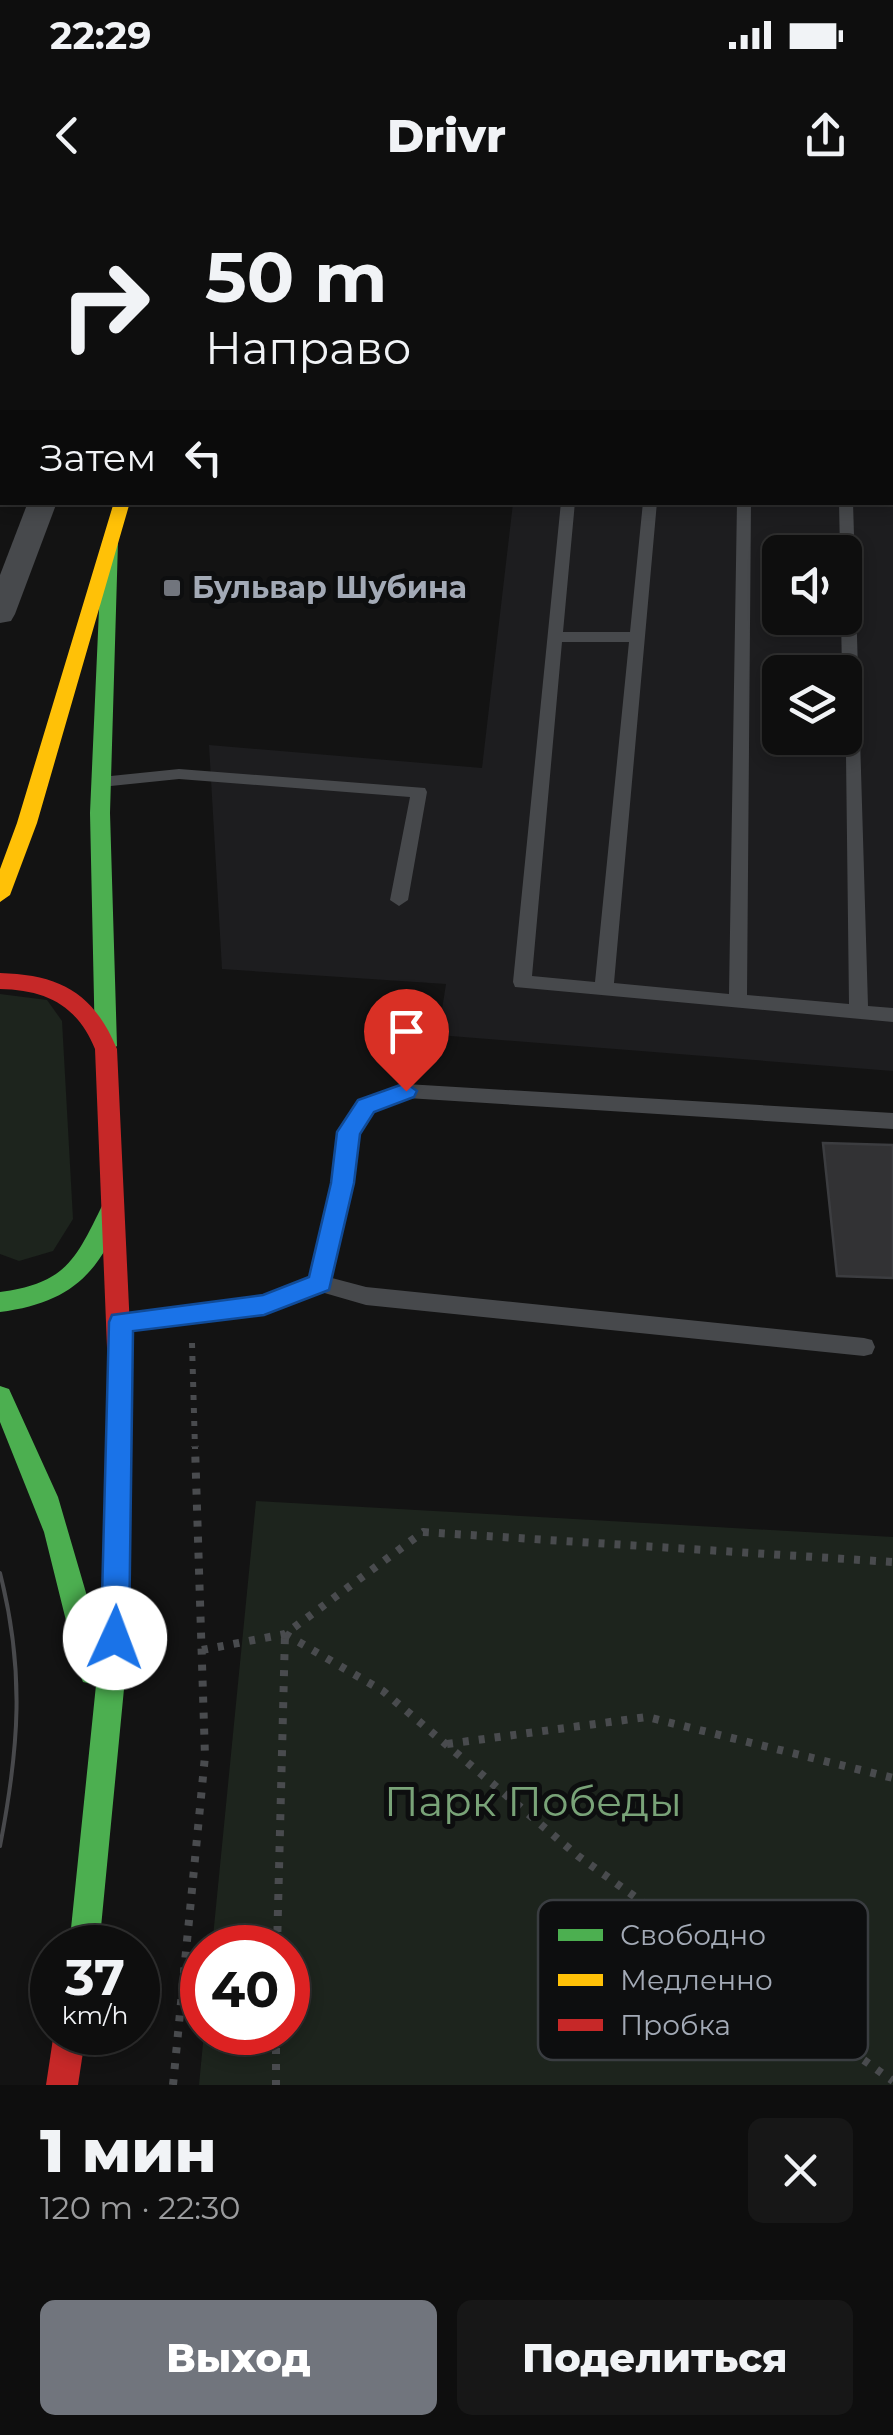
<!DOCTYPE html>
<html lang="ru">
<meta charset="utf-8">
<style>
:root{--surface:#0e0e0e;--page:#171717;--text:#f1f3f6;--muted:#9b9c9e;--line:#2e2e2e;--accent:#71757d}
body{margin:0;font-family:Montserrat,sans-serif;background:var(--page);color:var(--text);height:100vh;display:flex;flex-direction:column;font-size:38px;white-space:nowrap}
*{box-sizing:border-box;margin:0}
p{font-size:32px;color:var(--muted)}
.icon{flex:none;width:55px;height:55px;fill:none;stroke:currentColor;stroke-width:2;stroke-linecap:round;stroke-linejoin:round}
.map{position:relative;height:1885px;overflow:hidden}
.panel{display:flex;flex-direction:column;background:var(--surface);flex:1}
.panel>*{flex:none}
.banner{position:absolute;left:0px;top:0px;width:895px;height:305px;box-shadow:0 5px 15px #0003,0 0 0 2px var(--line);background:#0e0e0e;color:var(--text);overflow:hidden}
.tools{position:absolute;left:762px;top:335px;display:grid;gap:20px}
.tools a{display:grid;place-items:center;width:100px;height:100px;border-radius:15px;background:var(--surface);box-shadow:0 5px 15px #0003,0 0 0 2px var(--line);font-size:50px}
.speed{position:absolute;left:30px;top:1725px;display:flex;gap:20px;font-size:50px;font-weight:700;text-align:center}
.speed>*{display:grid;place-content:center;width:130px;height:130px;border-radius:50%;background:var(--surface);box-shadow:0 5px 15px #0003,0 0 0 2px var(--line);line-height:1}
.speed small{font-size:25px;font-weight:400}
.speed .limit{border:15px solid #d22;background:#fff;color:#111}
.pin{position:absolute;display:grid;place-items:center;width:85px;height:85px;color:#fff;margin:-102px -42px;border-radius:50% 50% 50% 0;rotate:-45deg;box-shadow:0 0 10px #0007}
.pin .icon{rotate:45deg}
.me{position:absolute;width:110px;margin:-55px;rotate:2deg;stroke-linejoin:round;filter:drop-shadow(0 0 8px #0008)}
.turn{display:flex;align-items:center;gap:35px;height:210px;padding:0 40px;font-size:45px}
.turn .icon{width:130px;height:130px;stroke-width:2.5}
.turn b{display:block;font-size:70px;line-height:85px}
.then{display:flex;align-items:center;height:95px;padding:0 40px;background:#0003;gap:20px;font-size:38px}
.round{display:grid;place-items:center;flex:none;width:105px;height:105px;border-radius:15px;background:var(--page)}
.overview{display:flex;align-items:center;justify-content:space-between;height:170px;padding:0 40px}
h1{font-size:60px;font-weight:800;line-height:75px}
.cta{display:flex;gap:20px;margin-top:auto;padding:20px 40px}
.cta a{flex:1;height:115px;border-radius:15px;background:var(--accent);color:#fff;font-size:40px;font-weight:800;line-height:115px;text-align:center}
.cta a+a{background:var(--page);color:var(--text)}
.status{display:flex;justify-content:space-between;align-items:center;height:70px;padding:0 50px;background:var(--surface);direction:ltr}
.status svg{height:28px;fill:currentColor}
header{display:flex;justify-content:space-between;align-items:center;height:130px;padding:0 40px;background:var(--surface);font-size:45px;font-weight:800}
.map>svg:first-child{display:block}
</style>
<div class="status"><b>22:29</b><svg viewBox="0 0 49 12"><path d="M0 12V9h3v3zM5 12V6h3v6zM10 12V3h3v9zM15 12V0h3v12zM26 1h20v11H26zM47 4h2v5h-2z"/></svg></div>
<header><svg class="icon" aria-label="back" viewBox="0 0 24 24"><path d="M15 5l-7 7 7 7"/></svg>Drivr<svg class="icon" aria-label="share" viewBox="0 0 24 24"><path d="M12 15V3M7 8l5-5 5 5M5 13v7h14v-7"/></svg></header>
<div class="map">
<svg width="893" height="1885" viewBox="0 0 893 1885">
<rect width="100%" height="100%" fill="#131313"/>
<!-- built -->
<path fill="#1d1d1f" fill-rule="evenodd" d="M296,0H893V871L438,835L446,784L222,769L209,545L482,568L513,303L892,302V2ZM780,352H845V418H780ZM780,472H845V538H780Z"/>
<!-- green -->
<g fill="#1d241d">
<path d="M0,794L47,800L62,821L73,1019L53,1051L19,1061L0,1054Z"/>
<path d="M256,1301L893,1337V1885H199L204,1833L288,1832V1748L212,1747Z"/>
</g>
<!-- building -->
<g fill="#323234" stroke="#3c3d40" stroke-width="2.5">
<path d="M0,0H41L2,2L0,93Z"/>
<rect x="375" y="0" width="314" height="2"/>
<path d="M823,943L893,945V1078L837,1076Z"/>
</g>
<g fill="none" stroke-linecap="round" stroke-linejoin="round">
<!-- path-far1 -->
<path stroke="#494b4e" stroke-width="6" stroke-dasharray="5 8" stroke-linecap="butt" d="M192,1143L195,1249"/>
<!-- path -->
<g stroke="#494b4e" stroke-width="8" stroke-dasharray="6 10" stroke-linecap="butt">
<path d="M285,1434L383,1491L578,1656L893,1881"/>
<path d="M202,1450L285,1434L423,1332L893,1362"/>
<path d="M447,1544L647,1517L893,1578"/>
<path d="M277,1748L285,1434"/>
<path d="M276,1832V1885"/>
<path d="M173,1885L205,1556L195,1246"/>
</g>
<!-- lane -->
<g fill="#47494c" fill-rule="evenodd">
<path d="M724,0H826L824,2Z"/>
<rect x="892" y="100" width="1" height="8"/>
<path d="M2,171V179L0,180V172Z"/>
<rect x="892" y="183" width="1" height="8"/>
<rect x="892" y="232" width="1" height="9"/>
<path d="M561,302H575L563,432H630L643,302H657L614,783L729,794L737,302H751L747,795L849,804L845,472H842L841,418H845V352H840L839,302H853L868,806L893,808V822L515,787L513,782ZM562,442H629L595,782L532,776Z"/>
<path d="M179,569L425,588L427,592L408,700L399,706L390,700L410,597L179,579L101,587L93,582L101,577Z"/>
<path d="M406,884L893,913V929L407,898L373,911L358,934L352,983L332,1078L366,1087L864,1138L872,1140L875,1147L872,1154L864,1156L366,1105L321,1092L265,1114L125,1131L117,1128L114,1122L117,1116L125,1113L264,1096L311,1078L332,983L338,933L359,901Z"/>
</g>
<!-- street -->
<g fill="#47494c" fill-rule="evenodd">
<rect x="0" y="154" width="2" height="16"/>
<path d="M28,302H57L15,414L11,421L0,423V375Z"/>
</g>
<!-- fast -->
<g fill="#4caf50" fill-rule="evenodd">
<path d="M210,0H224V2H211Z"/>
<path d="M110,337L118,342L110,613L117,846L106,854L95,846L90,613L102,342Z"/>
<path d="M112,1000L120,1002L124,1009C100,1074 70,1103 0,1112V1092C68,1083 76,1058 104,1002Z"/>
<path d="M120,1161L129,1164L132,1172L129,1437L99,1748H69L96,1485L83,1482L79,1473L44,1332L0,1222V1186L9,1189L58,1297L101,1444L108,1172L111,1164Z"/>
</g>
<!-- slow -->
<path fill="#ffc107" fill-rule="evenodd" d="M114,302H130L37,623L10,695L0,702V669L17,623Z"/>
<!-- jam -->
<g fill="#c62828" fill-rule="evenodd">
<path d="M0,773C60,775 93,792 117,849L132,1172L129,1180L120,1183L111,1180L108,1172L95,849C77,805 46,790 0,789Z"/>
<path d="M54,1832H86L78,1885H46Z"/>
</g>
<!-- tram -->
<path stroke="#48494c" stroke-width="4" d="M0,1373C25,1471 19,1548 0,1646"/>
</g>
<!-- route -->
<path fill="#1a73e8" stroke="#114b97" stroke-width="2.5" d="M406,883L417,891L414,897L374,912L360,934L354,983L329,1090L264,1115L133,1131L129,1438L125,1447L115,1451L105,1447L101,1438L109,1122L112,1115L263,1095L309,1077L331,983L337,932L358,900Z"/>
<!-- markers -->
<rect fill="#71757d" stroke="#0d0e0f" stroke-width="4" x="162" y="378" width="20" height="20" rx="5"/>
<g text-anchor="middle" stroke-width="10" stroke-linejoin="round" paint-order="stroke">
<!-- far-poi labels -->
<g font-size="30" font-weight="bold" fill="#a3aab6" stroke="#0d0e0f" text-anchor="start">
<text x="192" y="398">Бульвар Шубина</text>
</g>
<!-- near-park labels -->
<g font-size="42" fill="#79a378" stroke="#0d0e0f">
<text x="533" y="1616">Парк Победы</text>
</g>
</g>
<!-- legend -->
<rect x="538" y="1700" width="330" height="160" rx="15" fill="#0d0e0f" stroke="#3a3d41" stroke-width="2.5"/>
<rect x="558" y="1729" width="45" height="12" fill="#4caf50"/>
<rect x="558" y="1774" width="45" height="12" fill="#ffc107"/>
<rect x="558" y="1819" width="45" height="12" fill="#c62828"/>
<g font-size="28" fill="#a3aab6">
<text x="620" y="1745">Свободно</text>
<text x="620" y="1790">Медленно</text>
<text x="620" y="1835">Пробка</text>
</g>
</svg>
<div class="tools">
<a><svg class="icon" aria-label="sound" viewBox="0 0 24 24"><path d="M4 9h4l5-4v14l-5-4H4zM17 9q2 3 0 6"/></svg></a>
<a><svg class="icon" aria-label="layers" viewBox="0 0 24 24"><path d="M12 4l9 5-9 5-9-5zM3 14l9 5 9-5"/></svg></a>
</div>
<div class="speed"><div>37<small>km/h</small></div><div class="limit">40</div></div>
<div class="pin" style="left:406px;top:891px;background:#d93025"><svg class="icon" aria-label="arrive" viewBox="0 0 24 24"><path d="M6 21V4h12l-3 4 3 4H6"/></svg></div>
<svg class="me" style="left:115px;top:1438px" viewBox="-20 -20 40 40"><circle r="19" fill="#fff"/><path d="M0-13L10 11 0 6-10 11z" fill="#1a73e8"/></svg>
<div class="banner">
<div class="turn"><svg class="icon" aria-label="right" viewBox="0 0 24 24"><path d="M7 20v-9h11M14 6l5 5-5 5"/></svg><div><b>50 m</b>Направо</div></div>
<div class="then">Затем<svg class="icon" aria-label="left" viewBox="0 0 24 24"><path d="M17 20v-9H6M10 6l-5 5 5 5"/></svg></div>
</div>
</div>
<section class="panel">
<div class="overview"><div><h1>1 мин</h1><p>120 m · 22:30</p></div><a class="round"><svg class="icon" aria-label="close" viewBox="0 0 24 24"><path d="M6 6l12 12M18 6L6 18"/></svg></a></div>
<div class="cta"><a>Выход</a><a>Поделиться</a></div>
</section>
